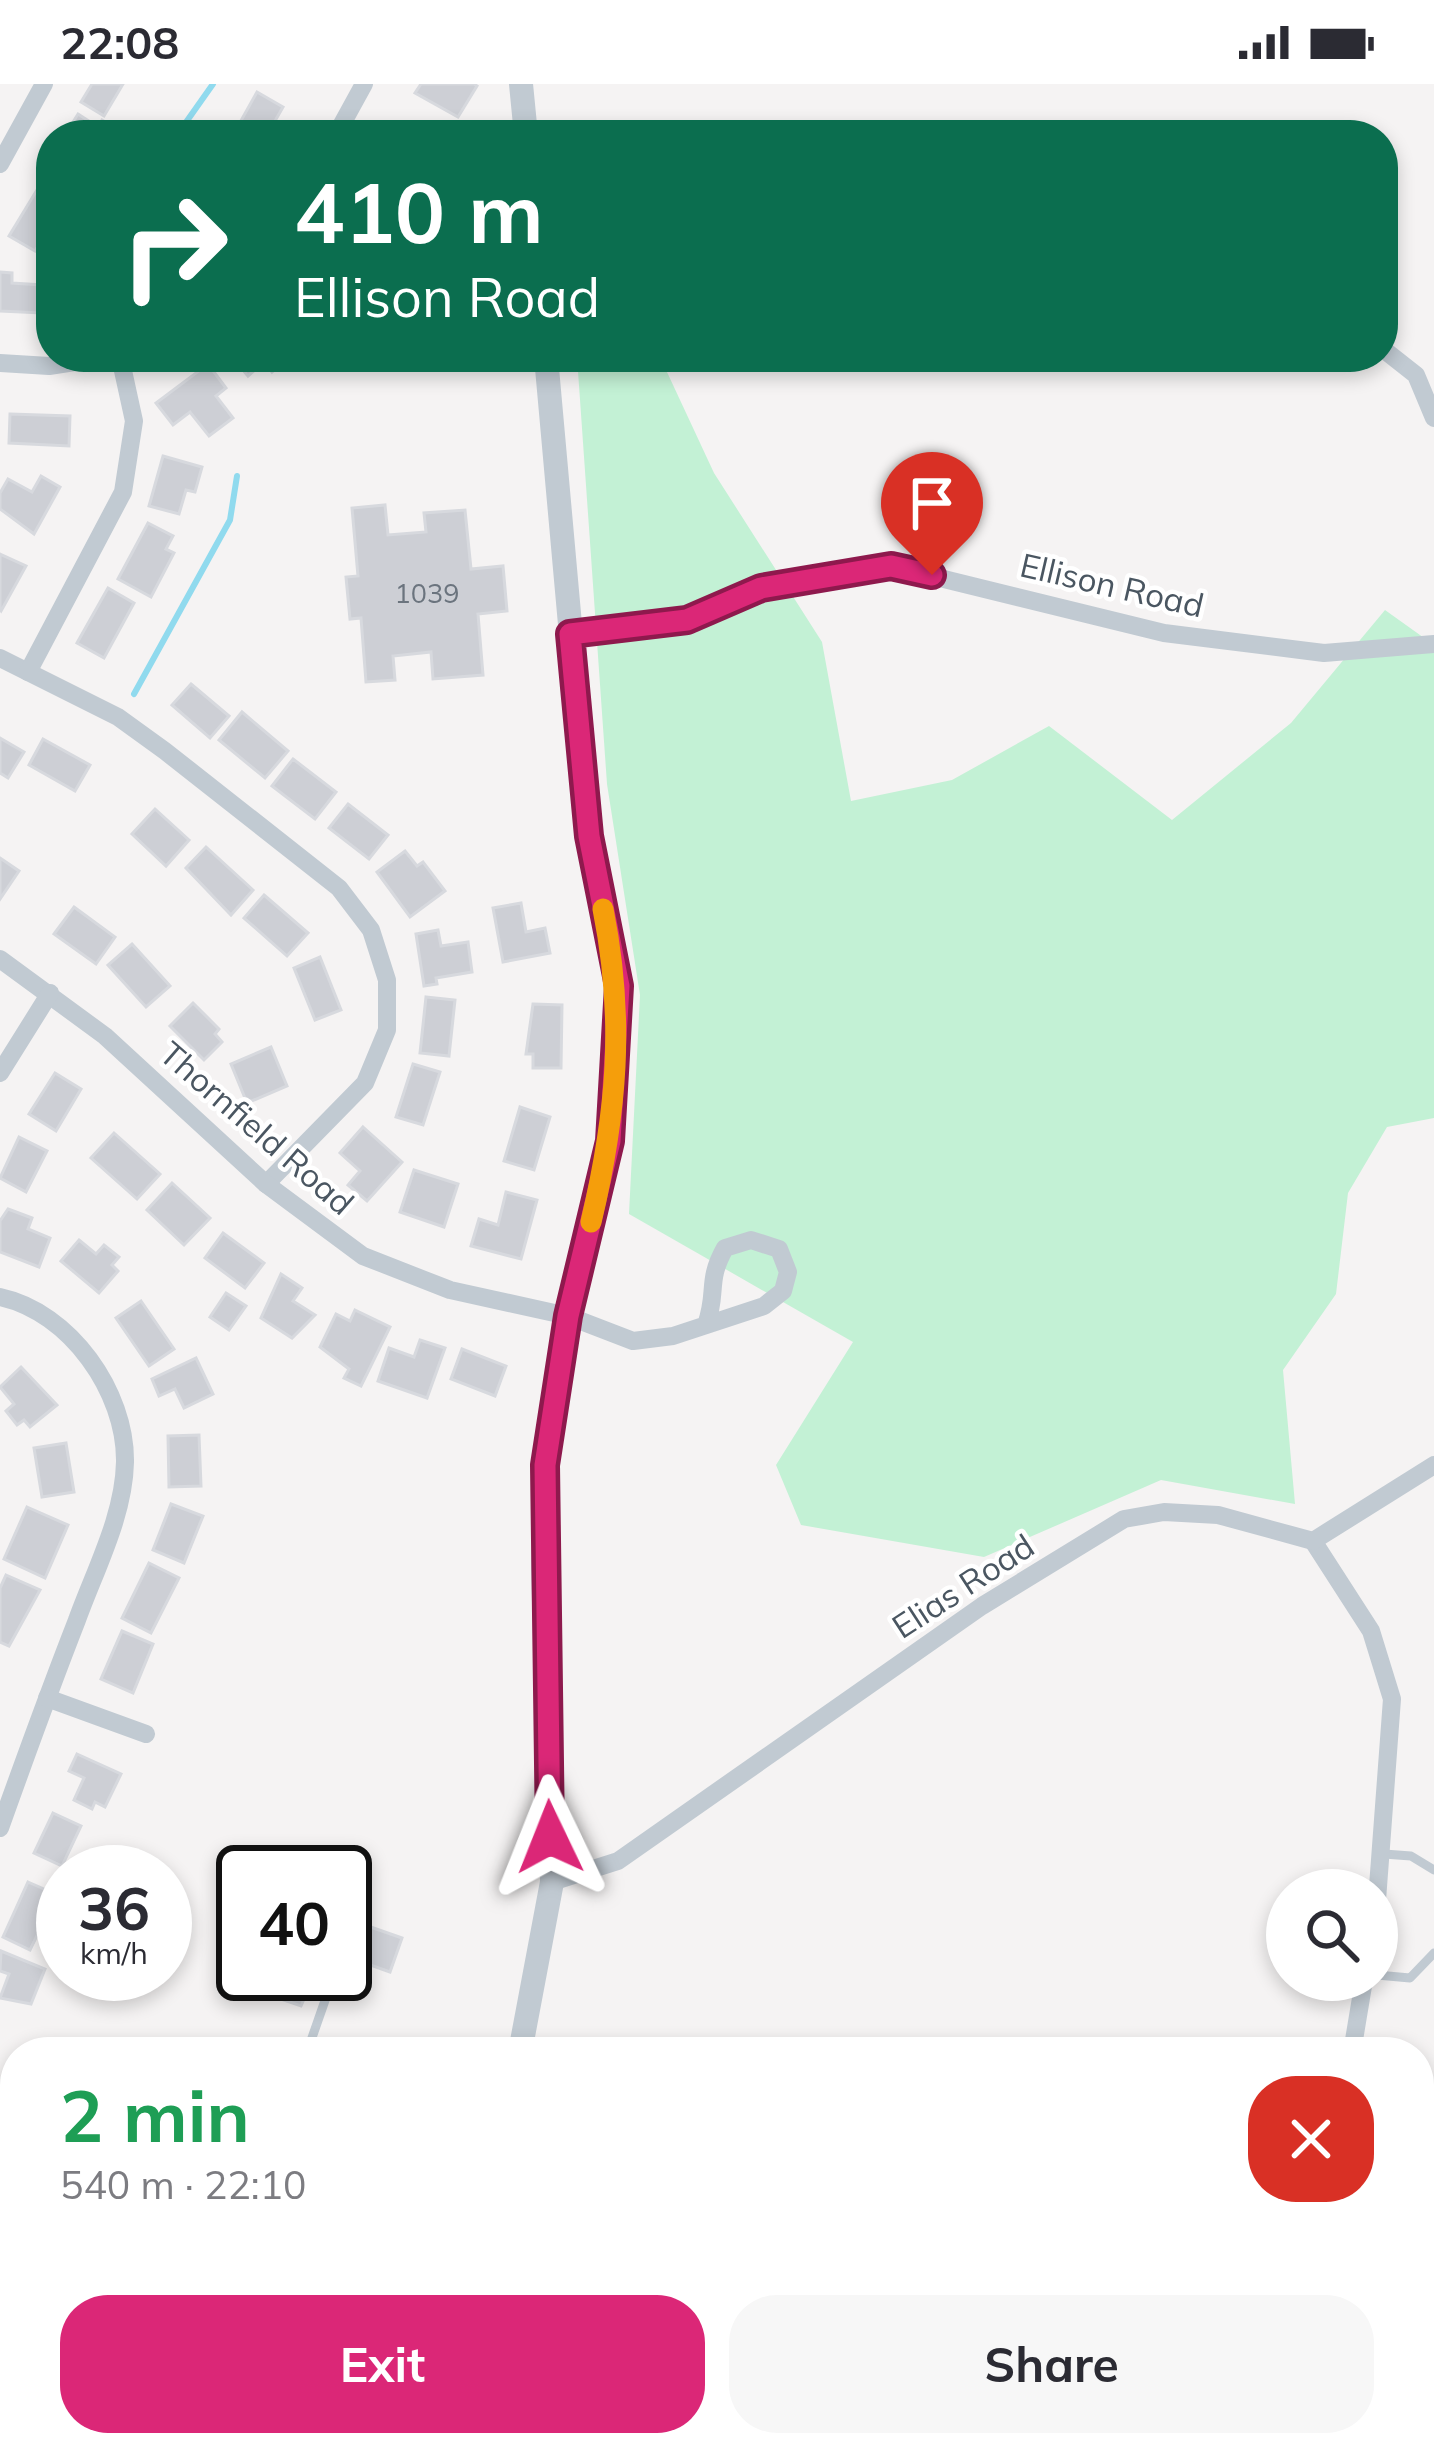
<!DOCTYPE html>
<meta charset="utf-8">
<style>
:root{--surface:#fff;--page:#f7f7f7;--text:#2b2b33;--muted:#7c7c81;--accent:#db2777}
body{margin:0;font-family:Mulish,sans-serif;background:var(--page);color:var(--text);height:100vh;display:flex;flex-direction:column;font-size:45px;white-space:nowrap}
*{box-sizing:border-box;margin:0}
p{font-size:39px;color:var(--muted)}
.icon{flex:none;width:66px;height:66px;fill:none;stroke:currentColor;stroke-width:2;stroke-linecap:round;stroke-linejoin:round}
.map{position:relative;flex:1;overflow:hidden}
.panel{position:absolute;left:0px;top:1953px;width:1434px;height:420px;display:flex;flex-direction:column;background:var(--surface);border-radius:48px 48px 0 0;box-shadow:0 6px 18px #0003}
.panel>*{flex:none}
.hud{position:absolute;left:36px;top:36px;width:1362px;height:252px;border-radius:48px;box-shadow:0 6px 18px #0003;background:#0b6e4f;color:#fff;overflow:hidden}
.fabs{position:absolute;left:1266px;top:1785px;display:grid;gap:24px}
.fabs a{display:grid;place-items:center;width:132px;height:132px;border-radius:50%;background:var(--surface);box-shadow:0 6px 18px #0003;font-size:60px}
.speed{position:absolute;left:36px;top:1761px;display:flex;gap:24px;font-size:60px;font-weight:700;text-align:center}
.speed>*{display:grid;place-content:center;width:156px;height:156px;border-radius:50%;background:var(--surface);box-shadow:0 6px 18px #0003;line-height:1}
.speed small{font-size:30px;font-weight:400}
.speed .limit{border:6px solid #111;border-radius:18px;background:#fff;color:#111}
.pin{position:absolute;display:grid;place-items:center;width:102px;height:102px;color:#fff;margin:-123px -51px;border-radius:50% 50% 50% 0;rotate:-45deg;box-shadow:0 0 12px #0007}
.pin .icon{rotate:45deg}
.me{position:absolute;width:132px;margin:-66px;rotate:358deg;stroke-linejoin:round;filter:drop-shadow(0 0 9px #0008)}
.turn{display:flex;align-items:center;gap:42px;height:252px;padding:0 60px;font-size:54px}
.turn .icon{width:156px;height:156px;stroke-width:2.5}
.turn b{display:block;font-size:84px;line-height:102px}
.round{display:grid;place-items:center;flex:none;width:126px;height:126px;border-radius:48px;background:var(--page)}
.head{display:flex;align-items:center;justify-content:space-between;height:204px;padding:0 60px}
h1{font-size:72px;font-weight:700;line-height:90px;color:#1e9e55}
.button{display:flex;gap:24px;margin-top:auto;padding:24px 60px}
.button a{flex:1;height:138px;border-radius:48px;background:var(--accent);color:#fff;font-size:48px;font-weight:700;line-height:138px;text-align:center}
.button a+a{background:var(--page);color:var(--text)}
.status{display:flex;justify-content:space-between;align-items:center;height:84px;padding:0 60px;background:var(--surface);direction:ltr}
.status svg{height:33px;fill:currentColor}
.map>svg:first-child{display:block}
</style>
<div class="status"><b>22:08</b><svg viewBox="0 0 49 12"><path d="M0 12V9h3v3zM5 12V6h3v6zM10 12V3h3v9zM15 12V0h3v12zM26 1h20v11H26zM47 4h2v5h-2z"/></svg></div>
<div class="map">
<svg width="1434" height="2373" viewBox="0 0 1434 2373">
<rect width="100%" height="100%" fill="#f5f3f3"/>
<!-- green -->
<g fill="#c3f1d5">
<path d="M577,273H660L714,389L822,558L851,717L952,696L1049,642L1172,736L1291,639L1385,526L1434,561V1034L1387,1043L1348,1109L1336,1210L1283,1286L1295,1420L1161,1396L984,1473L801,1441L776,1381L853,1258L629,1130L640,911L607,700Z"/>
<path d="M877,2358H1094L1090,2373H866Z"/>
</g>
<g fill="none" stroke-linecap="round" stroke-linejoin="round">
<!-- stream -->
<g stroke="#90daee" stroke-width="6">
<path d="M177,51L213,0"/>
<path d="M134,610L230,436L237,392"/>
</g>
</g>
<!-- building -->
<g fill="#cdcfd5" stroke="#d7d9de" stroke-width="3">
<path d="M92,0H123L104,32L81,18Z"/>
<path d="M421,0H474L477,2L458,33L415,9Z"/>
<path d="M257,8L283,23L267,51H233Z"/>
<path d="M78,30L98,43L102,36L119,46L116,51H65Z"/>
<path d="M43,96L51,101V140L35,167L9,152Z"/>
<path d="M0,188L12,189V199L42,201L41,229L0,227Z"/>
<path d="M232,273H289L272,288L264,278L248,292Z"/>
<path d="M208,280L226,304L216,312L233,334L209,352L190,328L173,341L156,319Z"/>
<path d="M10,330L70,332L69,362L9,359Z"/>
<path d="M163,372L202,383L195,408L186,406L179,430L149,422Z"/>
<path d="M41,392L60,403L34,450L0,425V409L8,395L32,408Z"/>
<path d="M385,421L388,451L426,448L424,429L465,426L471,485L503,482L507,527L478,530L483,591L433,595L431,568L393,572L395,596L366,598L361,534L350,535L346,493L358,492L352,424Z"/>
<path d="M148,439L173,452L166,465L174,469L151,513L118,495Z"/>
<path d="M0,470L26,482L1,527L0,526Z"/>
<path d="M108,504L134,519L104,574L77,559Z"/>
<path d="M191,600L229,632L210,654L172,621Z"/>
<path d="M242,628L288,667L265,694L219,656Z"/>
<path d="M0,654L24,668L8,694L0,689Z"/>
<path d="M43,655L90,681L75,707L29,681Z"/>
<path d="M293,675L336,708L315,735L272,702Z"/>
<path d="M348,720L388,751L369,775L329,744Z"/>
<path d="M155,725L189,756L166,782L132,750Z"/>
<path d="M206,763L253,806L231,831L186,784Z"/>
<path d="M405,767L417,782L423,778L445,807L410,833L377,788Z"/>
<path d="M0,774L19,787L0,815Z"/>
<path d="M264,811L308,849L287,872L244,834Z"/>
<path d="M521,819L526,848L545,844L550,869L503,878L493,824Z"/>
<path d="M74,823L115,853L96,880L54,850Z"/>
<path d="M438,846L441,862L468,858L472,888L436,894L437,900L424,902L416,850Z"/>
<path d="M132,860L170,902L146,923L108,881Z"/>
<path d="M320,873L341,926L315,936L294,884Z"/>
<path d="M426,913L455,916L449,972L420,969Z"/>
<path d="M193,919L219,945L215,950L222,958L204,976L170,942Z"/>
<path d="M533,920L562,921L561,984H533V970H526Z"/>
<path d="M271,963L287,1002L247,1019L231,980Z"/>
<path d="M413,980L440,988L423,1041L396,1033Z"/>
<path d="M55,989L81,1005L56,1047L29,1030Z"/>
<path d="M520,1023L550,1033L534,1086L504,1077Z"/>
<path d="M363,1043L402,1078L367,1117L348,1101L360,1087L340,1069Z"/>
<path d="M114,1049L160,1090L137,1115L91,1074Z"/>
<path d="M19,1053L47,1067L26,1108L0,1094Z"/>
<path d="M414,1086L458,1100L444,1143L400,1128Z"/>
<path d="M172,1099L210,1134L184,1161L147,1126Z"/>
<path d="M506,1108L537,1116L521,1175L471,1162L479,1135L498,1141Z"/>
<path d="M8,1125L32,1134L28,1145L50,1154L39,1183L0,1168V1137Z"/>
<path d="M223,1149L264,1179L245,1204L205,1174Z"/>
<path d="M79,1156L96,1170L104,1161L119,1173L112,1181L118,1187L99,1209L61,1177Z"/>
<path d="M281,1190L302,1204L293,1217L315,1231L292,1254L261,1234Z"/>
<path d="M226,1209L246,1222L229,1246L210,1233Z"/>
<path d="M141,1217L174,1265L149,1282L116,1234Z"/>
<path d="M355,1226L390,1243L361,1302L344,1294L349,1285L320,1263L336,1230L350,1237Z"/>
<path d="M420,1256L445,1264L427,1314L378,1297L389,1264L414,1273Z"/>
<path d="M462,1265L506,1282L495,1312L451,1295Z"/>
<path d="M196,1274L213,1310L184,1324L175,1305L159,1312L152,1295Z"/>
<path d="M21,1283L57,1321L30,1343L24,1336L17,1341L6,1327L14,1320L0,1303Z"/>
<path d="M199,1351L201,1402L169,1403L168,1352Z"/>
<path d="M66,1359L74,1408L42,1413L34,1364Z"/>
<path d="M171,1420L203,1432L184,1479L153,1466Z"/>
<path d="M27,1423L68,1441L45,1494L4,1475Z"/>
<path d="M149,1479L179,1494L151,1549L122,1534Z"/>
<path d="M6,1491L40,1506L9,1562L0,1558V1504Z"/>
<path d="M122,1547L153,1560L133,1609L101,1595Z"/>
<path d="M77,1670L121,1690L105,1723L95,1718L92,1725L74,1716L84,1694L69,1687Z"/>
<path d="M53,1729L81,1742L62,1782L34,1769Z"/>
<path d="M28,1798L62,1813L54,1832L48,1829L30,1866L3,1853Z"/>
<path d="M345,1834L402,1854L390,1888L345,1872Z"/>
<path d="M1,1867L45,1885L31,1920L0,1914L9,1890L0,1887Z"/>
<path d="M286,1890H328L322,1910L309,1904L301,1922L278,1914Z"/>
</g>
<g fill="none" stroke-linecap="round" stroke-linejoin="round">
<!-- service -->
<g stroke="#c1cad2" stroke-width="9">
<path d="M1384,1770L1411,1772L1434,1786"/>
<path d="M1377,1891L1410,1894L1434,1869"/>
<path d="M307,1968L329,1905"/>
</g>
<!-- minor -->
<g stroke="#c1cad2" stroke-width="18">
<path d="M336,51L364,0"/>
<path d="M0,80L44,0"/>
<path d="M1383,265L1416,291L1434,334"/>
<path d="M0,279L49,282L107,273"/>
<path d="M570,550L687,536L761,504L891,482L1164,549L1324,569L1434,560"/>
<path d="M0,574L118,633L165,667L339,804L371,846L387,896V946L365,999L266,1100"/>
<path d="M28,588L123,408L134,337L120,273"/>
<path d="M0,875L105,952L266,1100L363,1172L450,1206L568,1232L633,1257L673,1252L764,1222L783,1207L788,1188L779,1165L751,1156L725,1164C706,1198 718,1207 706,1241"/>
<path d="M0,989L50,909"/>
<path d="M0,1213C70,1228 126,1308 125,1378C124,1432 95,1486 77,1536C50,1605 25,1674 0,1744"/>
<path d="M1313,1457L1371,1547L1392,1615L1377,1816"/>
<path d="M47,1614L146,1650"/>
<path d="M552,1798L618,1777L982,1522L1124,1435L1164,1428L1218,1431L1313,1457L1434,1381"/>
<path d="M1352,1968L1364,1896"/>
<path d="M0,2347L15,2352"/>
<path d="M32,2358L77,2373"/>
<path d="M1318,2373L1321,2358"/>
</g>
<!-- tertiary -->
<g stroke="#c1cad2" stroke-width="24">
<path d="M521,0L526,51"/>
<path d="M520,1968L552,1798L543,1482L545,1381L568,1232L610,1057L619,902L589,752L546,273"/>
<path d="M314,2373L321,2358"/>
</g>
</g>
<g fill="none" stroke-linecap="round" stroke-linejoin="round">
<!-- route casing -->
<g stroke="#8e194d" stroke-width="30">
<path id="route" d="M550,1753L545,1381L568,1232L610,1057L619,902L589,752L570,550L687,536L761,504L891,482L932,491"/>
</g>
<!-- route -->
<use href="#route" stroke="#db2777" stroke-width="21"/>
<!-- slow -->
<path stroke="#f59e0b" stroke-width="21" d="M591,1138C617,1029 625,935 603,825"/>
</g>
<g text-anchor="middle" stroke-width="9" stroke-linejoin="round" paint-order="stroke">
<!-- number labels -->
<g font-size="27" fill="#6b747e">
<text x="427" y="519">1039</text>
</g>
<!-- street labels -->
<g font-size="33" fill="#4a5661" stroke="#fff">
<text transform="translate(1112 501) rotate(13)" y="12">Ellison Road</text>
<text transform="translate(257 1044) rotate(41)" y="12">Thornfield Road</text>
<text transform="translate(963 1502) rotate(-33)" y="12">Elias Road</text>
</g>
</g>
</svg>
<div class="fabs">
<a><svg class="icon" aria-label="search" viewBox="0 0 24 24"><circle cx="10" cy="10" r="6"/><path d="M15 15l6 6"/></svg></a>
</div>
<div class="speed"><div>36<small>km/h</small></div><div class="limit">40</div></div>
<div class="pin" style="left:932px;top:491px;background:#d93025"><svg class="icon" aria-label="arrive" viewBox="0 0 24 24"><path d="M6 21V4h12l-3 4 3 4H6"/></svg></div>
<svg class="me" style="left:550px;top:1753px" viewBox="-20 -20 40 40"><path d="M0-17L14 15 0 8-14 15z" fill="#db2777" stroke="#fff" stroke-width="4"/></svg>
<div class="hud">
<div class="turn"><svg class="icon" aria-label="right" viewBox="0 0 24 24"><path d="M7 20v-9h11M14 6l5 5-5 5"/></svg><div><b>410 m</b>Ellison Road</div></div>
</div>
<section class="panel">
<div class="head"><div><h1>2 min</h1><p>540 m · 22:10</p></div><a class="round" style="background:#d93025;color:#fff"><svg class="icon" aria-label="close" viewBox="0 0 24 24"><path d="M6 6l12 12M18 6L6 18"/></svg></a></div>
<div class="button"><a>Exit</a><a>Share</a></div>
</section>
</div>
